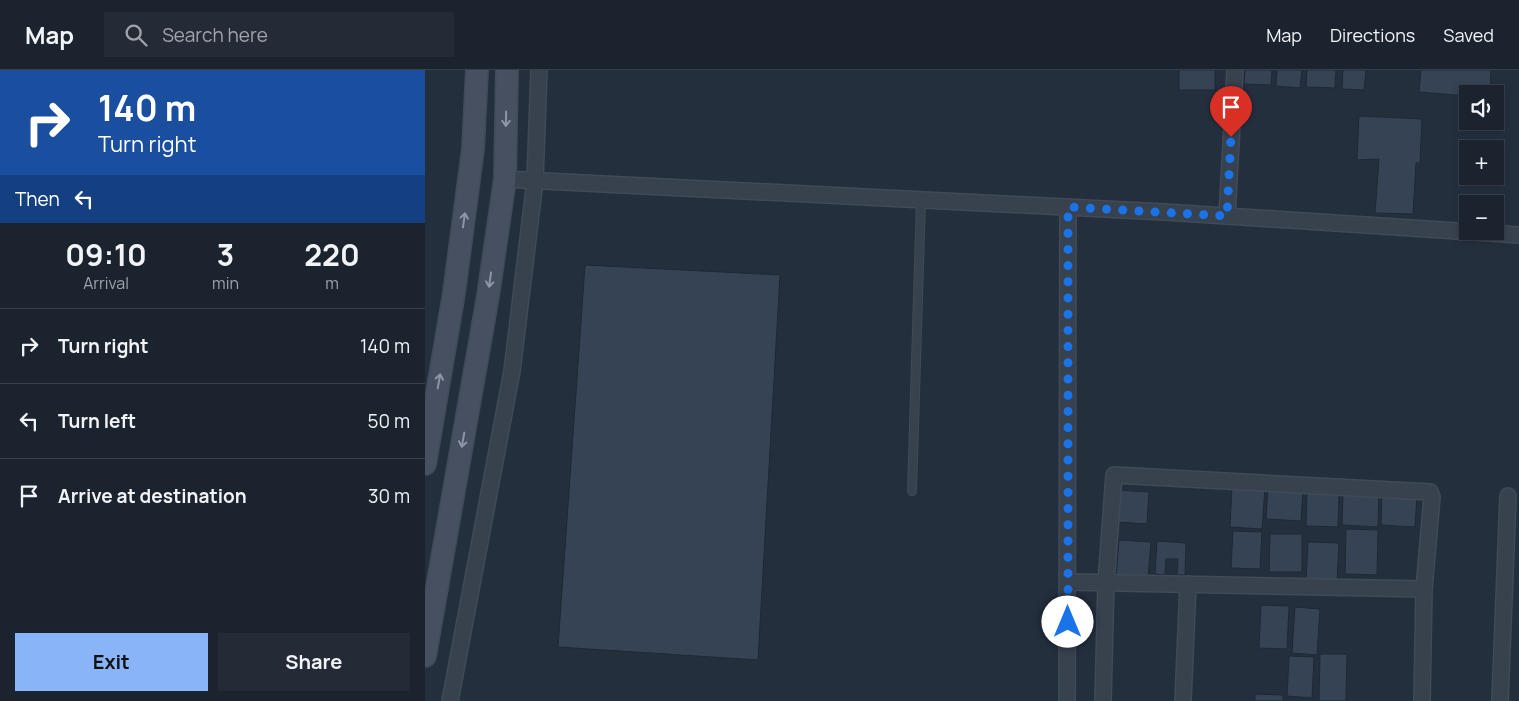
<!DOCTYPE html>
<meta charset="utf-8">
<style>
:root{--surface:#1b232e;--page:#242b36;--text:#f1f3f6;--muted:#a0a4aa;--line:#39404a;--accent:#8ab4f8}
body{margin:0;font-family:Manrope,sans-serif;background:var(--page);color:var(--text);height:100vh;display:flex;flex-direction:column;font-size:19px;white-space:nowrap}
*{box-sizing:border-box;margin:0}
p{font-size:16px;color:var(--muted)}
.icon{flex:none;width:28px;height:28px;fill:none;stroke:currentColor;stroke-width:2;stroke-linecap:round;stroke-linejoin:round}
.map{position:relative;flex:1;overflow:hidden}
.panel{display:flex;flex-direction:column;background:var(--surface);width:425px}
.panel>*{flex:none}
.banner{background:#1a4fa0;color:#fff;overflow:hidden}
.tools{position:absolute;left:1034px;top:15px;display:grid;gap:10px}
.tools a{display:grid;place-items:center;width:45px;height:45px;border-radius:0px;background:var(--surface);box-shadow:0 2px 8px #0003,0 0 0 1px var(--line);font-size:25px}
.pin{position:absolute;display:grid;place-items:center;width:42px;height:42px;color:#fff;margin:-51px -21px;border-radius:50% 50% 50% 0;rotate:-45deg;box-shadow:0 0 5px #0007}
.pin .icon{rotate:45deg}
.me{position:absolute;width:55px;margin:-28px;rotate:0deg;stroke-linejoin:round;filter:drop-shadow(0 0 4px #0008)}
.turn{display:flex;align-items:center;gap:18px;height:105px;padding:0 15px;font-size:22px}
.turn .icon{width:65px;height:65px;stroke-width:2.5}
.turn b{display:block;font-size:35px;line-height:42px}
.then{display:flex;align-items:center;height:48px;padding:0 15px;background:#0003;gap:10px;font-size:19px}
.eta{display:flex;justify-content:space-evenly;align-items:center;height:85px;text-align:center}
.eta b{font-size:30px;font-weight:700;line-height:35px}
.action{display:flex;gap:10px;margin-top:auto;padding:10px 15px}
.action a{flex:1;height:58px;border-radius:0px;background:var(--accent);color:#111;font-size:20px;font-weight:700;line-height:58px;text-align:center}
.action a+a{background:var(--page);color:var(--text)}
ul{padding:0;list-style:none}
li{display:flex;align-items:center;gap:15px;height:75px;padding:0 15px;border-top:1px solid var(--line)}
li div{flex:1}
li b{display:block;font-size:19px}
li em{font-style:normal}
header{display:flex;align-items:center;gap:30px;box-sizing:border-box;height:70px;padding:0 25px;background:var(--surface);border-bottom:1px solid var(--line)}
header strong{font-size:24px}
nav{display:flex;gap:28px;margin-inline-start:auto;font-size:18px}
.search{width:350px;height:45px;background:var(--page);display:flex;align-items:center;gap:12px;box-sizing:border-box;padding:0 18px;border-radius:0px;color:var(--muted);font-size:19px}
main{display:flex;flex:1;min-height:0}
.map>svg:first-child{display:block}
</style>
<header>
<strong>Map</strong>
<div class="search"><svg class="icon" aria-label="search" viewBox="0 0 24 24"><circle cx="10" cy="10" r="6"/><path d="M15 15l6 6"/></svg>Search here</div>
<nav><a>Map</a><a>Directions</a><a>Saved</a></nav>
</header>
<main>
<section class="panel">
<div class="banner">
<div class="turn"><svg class="icon" aria-label="right" viewBox="0 0 24 24"><path d="M7 20v-9h11M14 6l5 5-5 5"/></svg><div><b>140 m</b>Turn right</div></div>
<div class="then">Then<svg class="icon" aria-label="left" viewBox="0 0 24 24"><path d="M17 20v-9H6M10 6l-5 5 5 5"/></svg></div>
</div>
<div class="eta">
<div><b>09:10</b><p>Arrival</p></div>
<div><b>3</b><p>min</p></div>
<div><b>220</b><p>m</p></div>
</div>
<ul>
<li><svg class="icon" aria-label="right" viewBox="0 0 24 24"><path d="M7 20v-9h11M14 6l5 5-5 5"/></svg><div><b>Turn right</b></div><em>140 m</em></li>
<li><svg class="icon" aria-label="left" viewBox="0 0 24 24"><path d="M17 20v-9H6M10 6l-5 5 5 5"/></svg><div><b>Turn left</b></div><em>50 m</em></li>
<li><svg class="icon" aria-label="arrive" viewBox="0 0 24 24"><path d="M6 21V4h12l-3 4 3 4H6"/></svg><div><b>Arrive at destination</b></div><em>30 m</em></li>
</ul>
<div class="action"><a>Exit</a><a>Share</a></div>
</section>
<div class="map">
<svg width="1094" height="631" viewBox="0 0 1094 631">
<rect width="100%" height="100%" fill="#242f3e"/>
<!-- building -->
<g fill="#364354" stroke="#1f2835">
<rect x="754" y="0" width="36" height="20"/>
<path d="M820,0H847L846,15L819,14Z"/>
<path d="M852,0H877L875,18L851,16Z"/>
<path d="M882,0H911L910,18L881,17Z"/>
<path d="M918,0H941L939,20L917,19Z"/>
<path d="M996,0H1066L1065,24H1042V26L994,22Z"/>
<path d="M934,46L997,49L995,93H991L988,144L950,143L954,89L932,90Z"/>
<path d="M160,195L355,205L333,590L133,577Z"/>
<path d="M807,416L840,418L837,459L805,457Z"/>
<path d="M843,417L878,419L876,451L841,449Z"/>
<path d="M692,420L724,422L722,454L691,452Z"/>
<path d="M882,421L914,422L913,457L881,456Z"/>
<path d="M918,421L954,423L953,457L917,455Z"/>
<path d="M957,423L992,425L990,457L956,455Z"/>
<path d="M921,459L953,460L952,505L920,504Z"/>
<path d="M808,461L837,462L835,499L806,498Z"/>
<path d="M845,464H877V502H844Z"/>
<path d="M694,470L726,472L723,508L691,506Z"/>
<path d="M732,471L761,473L760,505H752L753,489H741L740,505L730,504Z"/>
<path d="M883,472L914,473L912,512L881,510Z"/>
<path d="M836,535L864,536L862,579L834,578Z"/>
<path d="M870,537L895,539L892,585L867,583Z"/>
<path d="M895,584H922L921,631H894Z"/>
<path d="M864,586L889,587L887,628L862,626Z"/>
<path d="M830,624L858,625V631H830Z"/>
</g>
<g fill="none" stroke-linecap="round" stroke-linejoin="round">
<!-- service casing -->
<g stroke="#414a57" stroke-width="10">
<path id="service" d="M487,421L496,130"/>
</g>
<!-- minor casing -->
<g stroke="#414a57" stroke-width="18">
<g id="minor">
<path d="M80,109L740,142L1094,165"/>
<path d="M802,146L810,0"/>
<path d="M643,512L999,519"/>
<path d="M25,631L87,301L110,111L114,0"/>
<path d="M642,631L643,137"/>
<path d="M678,631L681,513L689,405L1005,422L1007,427L999,519L997,631"/>
<path d="M758,631L763,514"/>
<path d="M1075,631L1083,426"/>
</g>
</g>
<!-- secondary casing -->
<g stroke="#414a57" stroke-width="24">
<g id="secondary">
<path d="M0,394L29,223L48,79L52,0"/>
<path d="M0,586L63,226L80,109L82,0"/>
</g>
</g>
<!-- service -->
<use href="#service" stroke="#38414e" stroke-width="8"/>
<!-- minor -->
<use href="#minor" stroke="#38414e" stroke-width="15"/>
<!-- secondary -->
<use href="#secondary" stroke="#465061" stroke-width="21"/>
</g>
<!-- one-way arrows -->
<defs><path id="oneway-shaft" d="M-6 0H5M1.5-3L5.5 0L1.5 3" fill="none" stroke-width="1.6" stroke-linecap="round" stroke-linejoin="round" transform="scale(1.25)"/></defs>
<g stroke="#8e96a5">
<use href="#oneway-shaft" transform="translate(81 49) rotate(91)"/>
<use href="#oneway-shaft" transform="translate(39 150) rotate(-82)"/>
<use href="#oneway-shaft" transform="translate(65 210) rotate(98)"/>
<use href="#oneway-shaft" transform="translate(14 311) rotate(-80)"/>
<use href="#oneway-shaft" transform="translate(38 370) rotate(100)"/>
</g>
<g fill="none" stroke-linecap="round" stroke-linejoin="round">
<!-- route -->
<path stroke="#1a73e8" stroke-width="9" stroke-dasharray="0 16.2" d="M643,552V137L802,146L806,67"/>
</g>
</svg>
<div class="tools">
<a><svg class="icon" aria-label="sound" viewBox="0 0 24 24"><path d="M4 9h4l5-4v14l-5-4H4zM17 9q2 3 0 6"/></svg></a>
<a>+</a>
<a>−</a>
</div>
<div class="pin" style="left:806px;top:67px;background:#d93025"><svg class="icon" aria-label="arrive" viewBox="0 0 24 24"><path d="M6 21V4h12l-3 4 3 4H6"/></svg></div>
<svg class="me" style="left:643px;top:552px" viewBox="-20 -20 40 40"><circle r="19" fill="#fff"/><path d="M0-13L10 11 0 6-10 11z" fill="#1a73e8"/></svg>
</div>
</main>
